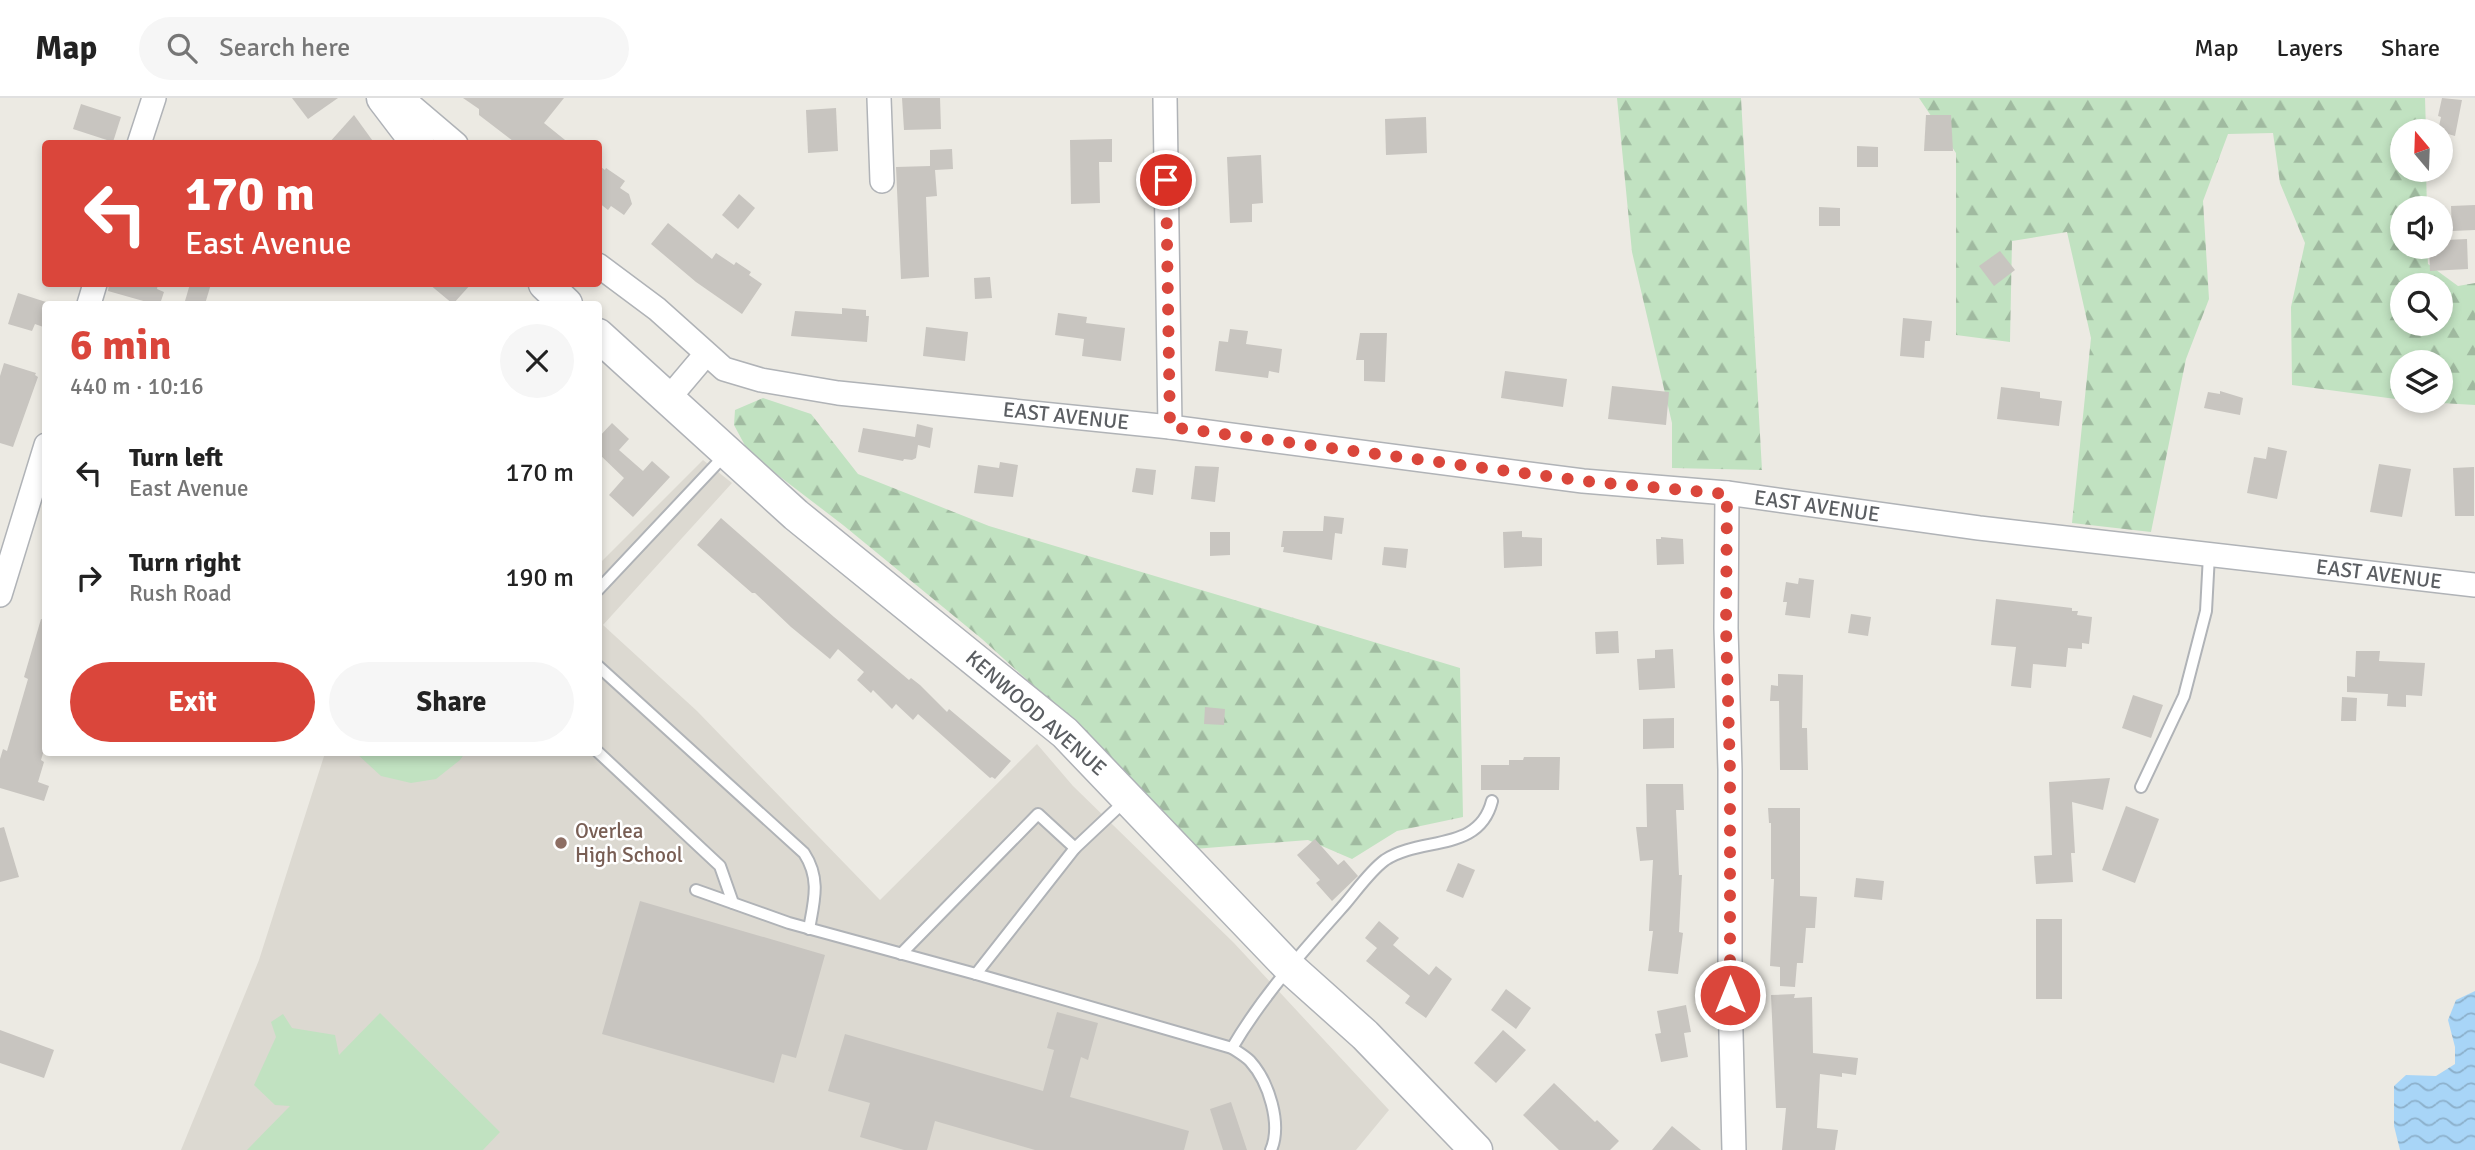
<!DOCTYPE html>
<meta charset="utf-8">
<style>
:root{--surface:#fff;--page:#f6f6f6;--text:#222;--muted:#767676;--line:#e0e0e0;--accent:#da463b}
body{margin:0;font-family:Signika,sans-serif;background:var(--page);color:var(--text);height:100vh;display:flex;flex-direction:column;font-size:26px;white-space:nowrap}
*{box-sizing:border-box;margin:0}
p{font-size:23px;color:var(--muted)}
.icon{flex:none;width:38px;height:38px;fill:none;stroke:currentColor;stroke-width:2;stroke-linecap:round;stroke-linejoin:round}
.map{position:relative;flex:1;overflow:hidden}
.sheet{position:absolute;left:42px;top:203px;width:560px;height:455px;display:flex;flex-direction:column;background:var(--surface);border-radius:7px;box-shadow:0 4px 10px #0003}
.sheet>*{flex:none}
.top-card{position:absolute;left:42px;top:42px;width:560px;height:147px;border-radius:7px;box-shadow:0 4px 10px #0003;background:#da463b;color:#fff;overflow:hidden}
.needle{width:46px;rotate:341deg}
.fabs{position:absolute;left:2390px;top:21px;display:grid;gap:14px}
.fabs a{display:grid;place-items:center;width:63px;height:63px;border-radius:50%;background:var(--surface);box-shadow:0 4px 10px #0003;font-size:35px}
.pin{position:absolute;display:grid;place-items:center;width:60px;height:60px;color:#fff;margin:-30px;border:4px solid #fff;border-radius:50%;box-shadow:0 2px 7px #0007}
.me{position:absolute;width:77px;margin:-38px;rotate:0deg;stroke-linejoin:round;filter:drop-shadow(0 0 5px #0008)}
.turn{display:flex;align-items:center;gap:24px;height:147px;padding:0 28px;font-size:32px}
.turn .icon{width:91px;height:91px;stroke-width:2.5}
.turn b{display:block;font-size:49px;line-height:60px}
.round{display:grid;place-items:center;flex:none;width:74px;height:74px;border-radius:37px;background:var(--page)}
.head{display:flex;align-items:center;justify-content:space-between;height:119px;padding:0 28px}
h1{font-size:42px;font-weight:700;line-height:52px;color:var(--accent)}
.primary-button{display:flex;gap:14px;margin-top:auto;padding:14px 28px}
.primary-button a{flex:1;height:80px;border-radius:42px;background:var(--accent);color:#fff;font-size:28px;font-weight:700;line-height:80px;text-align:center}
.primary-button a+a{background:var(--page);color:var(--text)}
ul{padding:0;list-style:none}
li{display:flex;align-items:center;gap:21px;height:105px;padding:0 28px}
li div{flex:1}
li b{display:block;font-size:26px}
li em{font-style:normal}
header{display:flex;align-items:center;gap:42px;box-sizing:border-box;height:98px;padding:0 35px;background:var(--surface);border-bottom:2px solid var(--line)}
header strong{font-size:33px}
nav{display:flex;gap:38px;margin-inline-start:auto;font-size:24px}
.search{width:490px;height:63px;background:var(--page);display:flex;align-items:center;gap:18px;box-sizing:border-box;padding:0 24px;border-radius:38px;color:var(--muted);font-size:26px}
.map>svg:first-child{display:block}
</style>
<header>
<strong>Map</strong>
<div class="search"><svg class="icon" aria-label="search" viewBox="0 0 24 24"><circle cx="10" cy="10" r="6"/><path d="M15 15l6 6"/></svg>Search here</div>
<nav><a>Map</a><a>Layers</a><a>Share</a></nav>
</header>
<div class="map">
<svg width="2475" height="1052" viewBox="0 0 2475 1052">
<defs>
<pattern id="forest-firs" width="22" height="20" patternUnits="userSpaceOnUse" patternTransform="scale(1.75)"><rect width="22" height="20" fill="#c1e2c1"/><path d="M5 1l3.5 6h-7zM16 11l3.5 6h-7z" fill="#a0baa0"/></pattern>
<pattern id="water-waves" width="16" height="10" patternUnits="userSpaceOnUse" patternTransform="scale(1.75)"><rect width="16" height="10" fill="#a8d5f7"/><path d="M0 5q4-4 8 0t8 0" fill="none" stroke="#8cb0cb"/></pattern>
</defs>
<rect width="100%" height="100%" fill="#eceae3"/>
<!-- education -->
<path fill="#dcd9d1" d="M703,362L732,385L603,527L697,613L880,802L1037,646L1073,688L1234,845L1389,1012L1356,1052H181L259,862L325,655L598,654L599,466Z"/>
<!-- grass -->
<g fill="#c1e2c1">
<path d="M356,655H465L460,662L436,681L411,685L381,678Z"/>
<path d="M380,915L500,1034L483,1052H247L290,1008L275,1007L254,987L276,939L271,924L283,916L292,930L335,937L339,957Z"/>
</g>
<!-- forest -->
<g fill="url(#forest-firs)" fill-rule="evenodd">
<path d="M1617,0H1741L1762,372L1672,370V325L1632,154Z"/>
<path d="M1919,0H2425L2426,33H2403V72H2426L2427,110H2403V149H2427L2428,166L2458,188L2475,185V307L2408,303H2441V264H2403V302L2292,287L2291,209L2305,145L2280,85L2273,35L2228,36L2203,103L2209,201L2186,261L2151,434L2072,425L2091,240L2067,134L2012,143L2010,244L1956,237V55ZM2403,187H2441V226H2403Z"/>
<path d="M763,300L811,316L858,376L989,428L1460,570L1463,719L1397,733L1352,761L1308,742L1194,751L1089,638L982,541L843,427L749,355L734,327L735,312Z"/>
</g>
<!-- water -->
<path fill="url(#water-waves)" d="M2475,893V1052H2400L2394,1028V988L2406,977L2436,978L2455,966V949L2448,922L2456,902Z"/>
<!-- building -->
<g fill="#c8c5c0">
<path d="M292,0H338L308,21Z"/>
<path d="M463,0H564L544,25L570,46H517L479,17V11Z"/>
<path d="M902,0H940L941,31L904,32Z"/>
<path d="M2442,0L2462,2L2455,38L2438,33L2441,19L2438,18Z"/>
<path d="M81,6L121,19L113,44L73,31Z"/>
<path d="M836,10L838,53L808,55L806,12Z"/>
<path d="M354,17L375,46H328Z"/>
<path d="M1926,17H1951L1953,53H1924Z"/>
<path d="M1426,19L1427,55L1386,57L1385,21Z"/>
<path d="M1112,41V64H1099L1100,105L1071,106L1070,42Z"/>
<path d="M1857,48L1878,49V69H1857Z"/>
<path d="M952,51L953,71L935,72L937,98L926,99L929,179L901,181L896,69L930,68V52Z"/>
<path d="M1261,57L1263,105L1252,106V124L1230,125L1227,59Z"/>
<path d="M598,67L605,72L606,70L625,83L620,90L629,96L632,106L624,117L611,108L608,112L598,104Z"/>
<path d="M739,96L755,110L738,131L722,117Z"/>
<path d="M2475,107V132L2452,133L2451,108Z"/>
<path d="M1819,109L1840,110V128H1819Z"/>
<path d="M668,125L712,161L716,155L734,167L736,164L751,174L749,177L762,186L742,216L696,184L651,146Z"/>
<path d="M2467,141L2468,171L2430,173L2429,149L2445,148V142Z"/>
<path d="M2000,153L2015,172L1994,188L1979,168Z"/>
<path d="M990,179L992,200L975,201L974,180Z"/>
<path d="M109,186H158L157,191L164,194L160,206H154L108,193Z"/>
<path d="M190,186H211L205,206L185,203Z"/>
<path d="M429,186H471L453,206Z"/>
<path d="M18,195L46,204V230L35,226L32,233L8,226Z"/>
<path d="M842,210L866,212V218H869L867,244L791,238L795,213L842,216Z"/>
<path d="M1058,215L1087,219L1086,225L1125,230L1121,263L1082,258L1084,241L1055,237Z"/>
<path d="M1903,220L1932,223L1930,243H1925L1924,260L1900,258Z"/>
<path d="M926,229L968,234L965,263L923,258Z"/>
<path d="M1230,231L1248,233L1246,246L1282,251L1279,275L1269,273L1268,280L1215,273L1219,243L1228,244Z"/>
<path d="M1360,235H1387L1385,284L1364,283V262H1356Z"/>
<path d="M4,265L36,275L35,277L38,279L13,349L0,345V278Z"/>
<path d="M1505,273L1567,281L1563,309L1501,300Z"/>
<path d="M1612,288L1669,294L1666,327L1608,321Z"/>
<path d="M2001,289L2040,294V300L2062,303L2059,328L1997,321Z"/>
<path d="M2220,293L2243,300L2240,317L2204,310L2208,294L2220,296Z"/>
<path d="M612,325L629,341L619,352L643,373L652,363L670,379L633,419L609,397L624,380L598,355V340Z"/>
<path d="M917,326L933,330L930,350L918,347L916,360L912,362L904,361L903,363L858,354L863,330L915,339Z"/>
<path d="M2268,349L2287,353L2277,401L2247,395L2254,359L2266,361Z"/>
<path d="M1000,364L1018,367L1013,399L974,395L978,367L999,370Z"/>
<path d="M2379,366L2411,371L2402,419L2370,414Z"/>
<path d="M1195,368L1219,369L1215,404L1191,401Z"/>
<path d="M2474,369V418H2455L2453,370Z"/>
<path d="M1136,370L1156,372L1153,397L1132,394Z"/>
<path d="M1324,418L1344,420L1342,436L1335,435L1332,462L1283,454L1284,449H1281L1283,433H1323Z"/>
<path d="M721,420L834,519L909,582L911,580L920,587L947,614L949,611L1011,663L995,681L992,679L990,680L918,616L913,622L896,606L892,611L873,592L871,595L857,582L864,574L838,551L830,561L791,529L755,495H752L697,447Z"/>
<path d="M1522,433V439L1542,440V468L1504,470L1503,434Z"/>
<path d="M1210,434H1230V457L1210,458Z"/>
<path d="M1661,439L1683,441L1684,466L1657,467L1656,441H1661Z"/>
<path d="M1384,449L1408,451L1406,470L1382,467Z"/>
<path d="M1799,480L1814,482L1810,520L1785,517L1787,504H1783L1786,484L1798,486Z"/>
<path d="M1996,501L2072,510V513H2078L2077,517L2092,519L2089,546L2082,545V551L2068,550L2066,569L2033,566L2031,590L2011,588L2016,549L1991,547Z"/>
<path d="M1851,516L1871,519L1868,538L1848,535Z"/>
<path d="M41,521L46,522V645L41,662L44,664L38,684L49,688L44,703L0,690V661L3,651L7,653L28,581L24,579Z"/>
<path d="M1618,533L1619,555L1596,556L1595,534Z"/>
<path d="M1673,551L1675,590L1639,592L1637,561L1655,560V552Z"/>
<path d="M2356,553H2380L2379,563L2425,565L2422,598L2406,597V609L2387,608L2388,596L2347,594V578L2355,579Z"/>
<path d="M1778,576L1803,577L1802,630H1807L1808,672H1780L1779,603H1770L1771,587L1778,588Z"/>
<path d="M2133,597L2163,607L2151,640L2122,630Z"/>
<path d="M2342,599L2357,600L2356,623H2341Z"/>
<path d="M1205,609L1225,611L1224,627L1204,626Z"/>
<path d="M1674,620V650L1643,651V621Z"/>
<path d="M1524,659H1560L1559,692H1481V667H1509V662H1523Z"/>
<path d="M2110,680L2103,712L2072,704L2075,755H2071L2073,784L2036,786L2034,758L2052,757L2049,684Z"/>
<path d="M1646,686H1683L1684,712H1676L1679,777H1682L1679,834L1683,835L1678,876L1648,873L1653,833H1649L1653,762L1640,763L1636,729H1647Z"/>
<path d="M2126,708L2159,721L2135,785L2102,772Z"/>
<path d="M1768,710H1800V798L1817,799L1815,830H1806L1803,865H1797L1795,889L1780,888V869L1770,868L1774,781H1771V725H1769Z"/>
<path d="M4,729L19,779L0,784V730Z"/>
<path d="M1315,741L1338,767L1344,762L1358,778L1332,803L1316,785L1320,782L1297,757Z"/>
<path d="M1458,765L1475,772L1463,800L1446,793Z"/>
<path d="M1856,780L1884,783L1882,802L1854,799Z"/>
<path d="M640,803L825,857L796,960L782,956L774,985L602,936Z"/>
<rect x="2036" y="821" width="26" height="80"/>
<path d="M1379,823L1399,840L1393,847L1429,877L1436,868L1452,881L1426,920L1405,905L1410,898L1366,863L1377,850L1365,840Z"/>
<path d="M1506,891L1531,910L1516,931L1491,912Z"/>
<path d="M1795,896L1794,900L1812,899L1813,955L1858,960L1856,977L1842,975V979L1820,976L1817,1030L1838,1032L1835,1052H1782L1786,1010H1776L1771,897Z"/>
<path d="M1686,907L1691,934L1684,935L1688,959L1661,964L1655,936L1661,935L1657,913Z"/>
<path d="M1057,914L1098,925L1088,962L1081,959L1070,999L1189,1033L1184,1052H1035L935,1023L927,1052H904L860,1039L870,1005L828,993L845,936L1043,993L1054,952L1047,950Z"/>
<path d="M0,932L54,952L44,980L0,965Z"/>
<path d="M1503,932L1526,952L1496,985L1474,965Z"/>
<path d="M1554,985L1595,1024L1597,1022L1619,1043L1610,1052H1559L1523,1017Z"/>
<path d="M1231,1004L1247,1052H1223L1210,1011Z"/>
<path d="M1672,1028L1701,1052H1652Z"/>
</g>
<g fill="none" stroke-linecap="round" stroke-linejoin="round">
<!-- lane casing -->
<g stroke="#b0b3b7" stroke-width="14">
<g id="lane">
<path d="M598,492L725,357"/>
<path d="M598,568L804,755C821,781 814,803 809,831"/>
<path d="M598,654L720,768L733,805"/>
<path d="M2141,689L2184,598L2206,513L2209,457"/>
<path d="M696,792L789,825L976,876L1232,950C1238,954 1245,958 1250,963C1269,984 1282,1026 1271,1052"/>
<path d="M901,856L1038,716L1075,750"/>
<path d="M976,876L1075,750L1125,703"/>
<path d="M1232,950C1263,897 1304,852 1345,806C1357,792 1370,773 1385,762C1421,738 1479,755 1492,703"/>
</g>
</g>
<!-- street casing -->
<g stroke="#b0b3b7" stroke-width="26">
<g id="street">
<path d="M402,0L456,46"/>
<path d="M879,0L882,83"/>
<path d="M1165,0L1170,329"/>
<path d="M139,46L154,0"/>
<path d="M598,167L657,211L724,271L761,282L838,295L1170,329L1583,383L1727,395L1979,430L2475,487"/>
<path d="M89,206L95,186"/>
<path d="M668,301L706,256"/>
<path d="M1727,395L1726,530L1730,672V897L1734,1052"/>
<path d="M0,497L46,347"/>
</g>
</g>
<!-- secondary casing -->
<g stroke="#afb2b7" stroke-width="35">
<g id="secondary">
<path d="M383,0L418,46"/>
<path d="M545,186L566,206"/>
<path d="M598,237L796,417L1065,635L1289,869L1365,937L1476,1052"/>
</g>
</g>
<!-- lane -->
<use href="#lane" stroke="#fff" stroke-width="10"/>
<!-- street -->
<use href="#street" stroke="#fff" stroke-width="23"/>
<!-- secondary -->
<use href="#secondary" stroke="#fff" stroke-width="32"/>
</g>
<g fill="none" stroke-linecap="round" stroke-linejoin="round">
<!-- route -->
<path stroke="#da463b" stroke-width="12" stroke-dasharray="0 21.6" d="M1166,82L1170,329L1584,383L1727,396L1726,530L1730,673V897"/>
</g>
<!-- markers -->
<circle fill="#8d6e63" stroke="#fff" stroke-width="2.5" cx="561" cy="745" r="7"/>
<g text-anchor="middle" stroke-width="5" stroke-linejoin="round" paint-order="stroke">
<!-- street labels -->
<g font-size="21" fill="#5b5e62" stroke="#fff">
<text transform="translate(1066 318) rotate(6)" y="7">EAST AVENUE</text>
<text transform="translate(1817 408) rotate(8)" y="7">EAST AVENUE</text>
<text transform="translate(2379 476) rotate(7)" y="7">EAST AVENUE</text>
<text transform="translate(1036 615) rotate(41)" y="7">KENWOOD AVENUE</text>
</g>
<!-- education labels -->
<g font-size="21" fill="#785e54" stroke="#fff" text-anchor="start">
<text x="575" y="740">Overlea<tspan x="575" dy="24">High School</tspan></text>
</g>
</g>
</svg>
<div class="fabs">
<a><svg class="needle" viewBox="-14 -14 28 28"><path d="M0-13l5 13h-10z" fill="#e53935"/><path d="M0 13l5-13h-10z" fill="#767676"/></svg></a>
<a><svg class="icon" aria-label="sound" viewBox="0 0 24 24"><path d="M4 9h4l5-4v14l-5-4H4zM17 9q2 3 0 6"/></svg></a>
<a><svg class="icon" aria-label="search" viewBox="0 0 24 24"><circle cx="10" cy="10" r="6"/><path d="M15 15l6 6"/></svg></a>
<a><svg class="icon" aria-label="layers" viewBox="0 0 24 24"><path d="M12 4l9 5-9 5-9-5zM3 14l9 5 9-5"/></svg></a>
</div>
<div class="pin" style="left:1166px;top:82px;background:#d93025"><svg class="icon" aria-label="arrive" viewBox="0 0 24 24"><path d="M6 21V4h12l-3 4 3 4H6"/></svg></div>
<svg class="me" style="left:1730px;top:897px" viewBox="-20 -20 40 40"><circle r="17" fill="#da463b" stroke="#fff" stroke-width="3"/><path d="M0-11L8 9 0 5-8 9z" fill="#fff"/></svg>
<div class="top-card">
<div class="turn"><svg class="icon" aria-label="left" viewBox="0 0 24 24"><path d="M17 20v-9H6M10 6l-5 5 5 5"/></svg><div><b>170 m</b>East Avenue</div></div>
</div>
<section class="sheet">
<div class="head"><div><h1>6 min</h1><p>440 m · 10:16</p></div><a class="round"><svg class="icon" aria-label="close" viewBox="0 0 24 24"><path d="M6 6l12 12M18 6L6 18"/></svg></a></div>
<ul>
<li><svg class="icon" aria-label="left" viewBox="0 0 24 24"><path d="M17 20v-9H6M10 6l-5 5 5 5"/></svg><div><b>Turn left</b><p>East Avenue</p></div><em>170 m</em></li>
<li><svg class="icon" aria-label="right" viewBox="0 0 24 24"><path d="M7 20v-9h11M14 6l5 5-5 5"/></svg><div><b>Turn right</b><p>Rush Road</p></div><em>190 m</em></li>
</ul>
<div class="primary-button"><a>Exit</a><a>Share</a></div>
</section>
</div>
